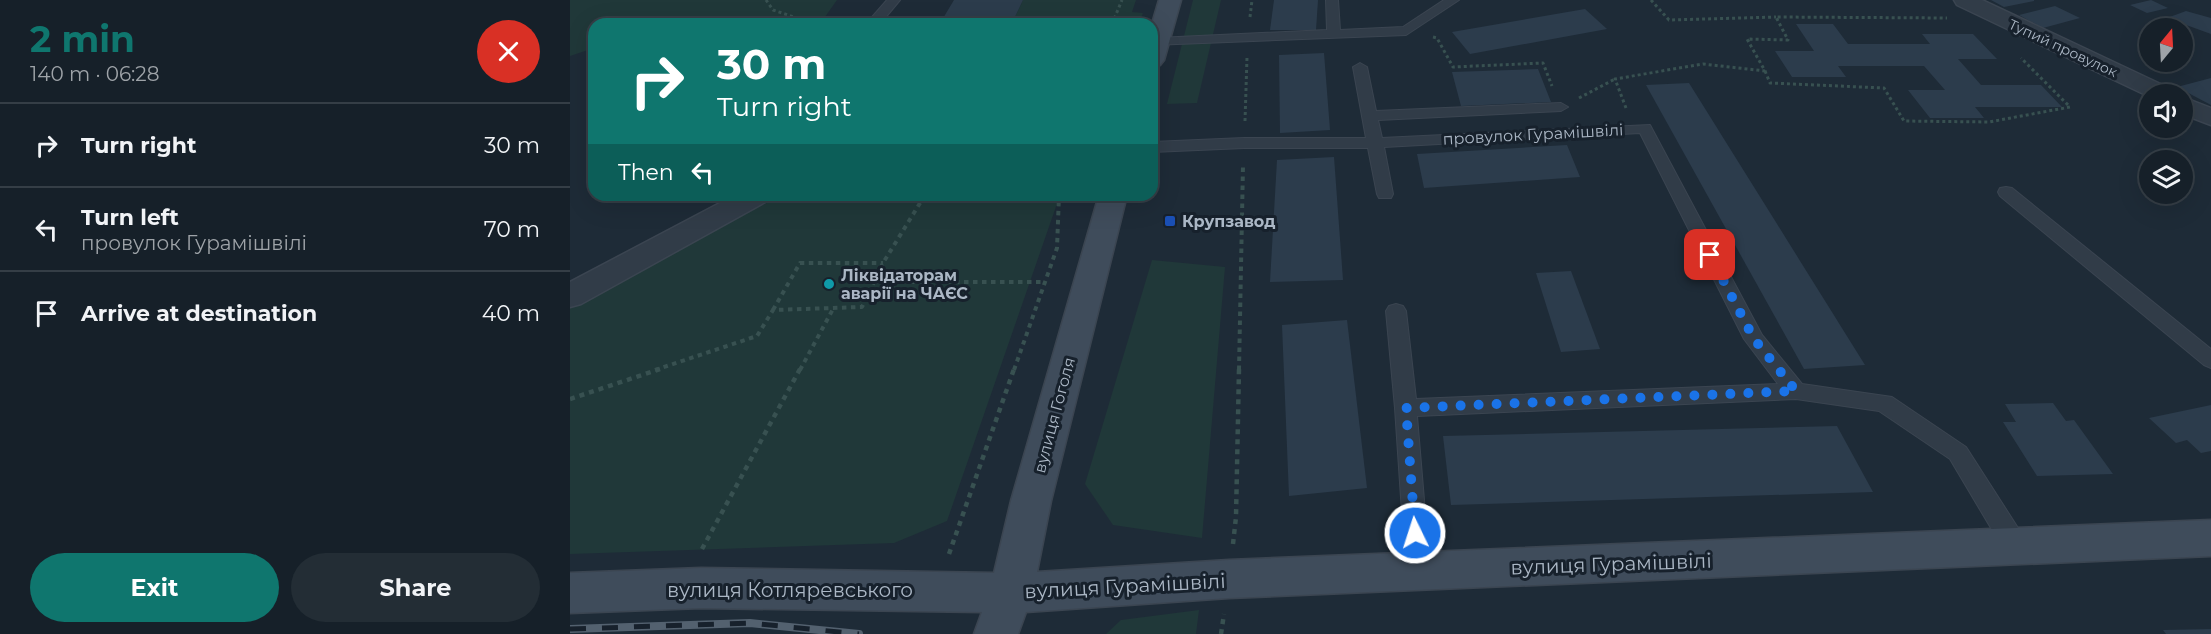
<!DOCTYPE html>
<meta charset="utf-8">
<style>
:root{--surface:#162029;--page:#232d35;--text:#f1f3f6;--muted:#9ea3a8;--line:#353e46;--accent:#0f766e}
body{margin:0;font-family:Montserrat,sans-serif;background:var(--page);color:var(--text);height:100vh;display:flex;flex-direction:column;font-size:22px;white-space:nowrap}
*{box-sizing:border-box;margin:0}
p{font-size:20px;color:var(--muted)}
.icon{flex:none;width:33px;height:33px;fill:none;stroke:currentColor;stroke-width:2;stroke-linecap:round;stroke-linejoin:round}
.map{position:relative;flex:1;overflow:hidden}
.panel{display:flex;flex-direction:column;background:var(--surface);width:570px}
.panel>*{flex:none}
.top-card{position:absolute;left:18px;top:18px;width:570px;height:183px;border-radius:18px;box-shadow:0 6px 24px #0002,0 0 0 2px var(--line);background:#0f766e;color:#fff;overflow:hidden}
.needle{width:39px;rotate:18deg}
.fabs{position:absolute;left:1569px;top:18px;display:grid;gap:12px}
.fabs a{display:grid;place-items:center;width:54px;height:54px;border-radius:50%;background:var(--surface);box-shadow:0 6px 24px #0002,0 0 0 2px var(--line);font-size:30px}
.pin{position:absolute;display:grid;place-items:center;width:51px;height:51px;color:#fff;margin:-26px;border-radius:12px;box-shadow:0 3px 9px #0006}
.me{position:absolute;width:66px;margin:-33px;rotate:356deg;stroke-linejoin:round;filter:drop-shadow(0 0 4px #0008)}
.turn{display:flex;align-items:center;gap:21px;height:126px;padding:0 30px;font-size:27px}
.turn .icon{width:78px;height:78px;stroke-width:2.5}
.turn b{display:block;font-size:42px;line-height:51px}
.then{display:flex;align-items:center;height:57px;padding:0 30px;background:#0003;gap:12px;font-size:22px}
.round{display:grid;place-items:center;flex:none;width:63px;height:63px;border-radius:32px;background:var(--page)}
.headline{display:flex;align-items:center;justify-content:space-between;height:102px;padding:0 30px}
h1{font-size:36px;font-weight:700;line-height:45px;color:var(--accent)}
.primary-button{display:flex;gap:12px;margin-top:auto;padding:12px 30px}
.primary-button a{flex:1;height:69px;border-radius:36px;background:var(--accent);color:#fff;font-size:24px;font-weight:700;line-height:69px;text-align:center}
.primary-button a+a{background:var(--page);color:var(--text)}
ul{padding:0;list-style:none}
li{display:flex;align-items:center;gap:18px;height:84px;padding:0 30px;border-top:2px solid var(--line)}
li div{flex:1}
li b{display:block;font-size:22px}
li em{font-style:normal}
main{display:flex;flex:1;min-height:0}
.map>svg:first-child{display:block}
</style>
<main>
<section class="panel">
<div class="headline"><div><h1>2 min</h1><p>140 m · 06:28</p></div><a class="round" style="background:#d93025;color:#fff"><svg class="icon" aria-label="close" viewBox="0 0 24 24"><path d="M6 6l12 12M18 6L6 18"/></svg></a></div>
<ul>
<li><svg class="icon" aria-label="right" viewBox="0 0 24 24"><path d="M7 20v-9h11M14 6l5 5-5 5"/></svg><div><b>Turn right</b></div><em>30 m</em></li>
<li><svg class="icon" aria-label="left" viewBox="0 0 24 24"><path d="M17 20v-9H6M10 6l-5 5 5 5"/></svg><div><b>Turn left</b><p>провулок Гурамішвілі</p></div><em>70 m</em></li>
<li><svg class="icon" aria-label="arrive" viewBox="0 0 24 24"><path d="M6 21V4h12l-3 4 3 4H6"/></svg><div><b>Arrive at destination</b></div><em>40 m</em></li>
</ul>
<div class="primary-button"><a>Exit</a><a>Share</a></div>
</section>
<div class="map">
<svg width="1641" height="634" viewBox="0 0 1641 634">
<rect width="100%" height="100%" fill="#1e2b37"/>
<!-- green -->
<g fill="#203839">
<path d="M0,0H267L255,17L98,21L89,24H24V48L0,56Z"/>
<path d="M453,0H566L562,12L573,13L569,24H418L420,19H444Z"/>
<path d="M623,0H651L627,103L597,104Z"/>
<path d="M211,195H490L377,521L324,543L0,554V308Z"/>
<path d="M582,260L655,267L632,538L543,525L515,484Z"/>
<path d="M629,610L626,634H536L551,620Z"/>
</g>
<!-- building -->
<g fill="#2c3c4c">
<path d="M384,0H453L444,19H420L418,24H345L347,21L372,20Z"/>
<path d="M704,0H748L746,30H700Z"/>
<path d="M1421,0H1464V1L1434,7Z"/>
<path d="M1581,0L1598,8L1577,13L1560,5Z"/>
<path d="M1485,6L1510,18L1473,28L1449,15Z"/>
<path d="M1015,9L1037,29L900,54L882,32Z"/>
<path d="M1616,11L1641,18V34L1597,18Z"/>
<path d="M1226,24H1263L1278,44H1360L1352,34H1403L1427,59H1388L1411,85H1471L1492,107H1405L1414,118H1360L1338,90H1375L1354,66H1268L1276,77H1222L1205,51H1244Z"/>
<path d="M754,53L760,130L710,133L709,55Z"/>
<path d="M968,69L981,102L891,106L882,72Z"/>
<path d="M1641,78V105L1607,87Z"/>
<path d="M1119,83L1295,365L1234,369L1076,85Z"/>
<path d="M997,145L1010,177L854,188L847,154Z"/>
<path d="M764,157L773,280L700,282L707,160Z"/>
<path d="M1001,271L1030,349L991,352L966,273Z"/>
<path d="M777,320L797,488L719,496L712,325Z"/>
<path d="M1483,403L1496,421L1504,420L1543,474L1467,476L1433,422H1446L1435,404Z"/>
<path d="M1641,405V451L1631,453L1617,440L1606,443L1579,418Z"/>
<path d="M1267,426L1303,492L881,505L873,436Z"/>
<path d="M1641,629V634H1596L1593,630Z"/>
</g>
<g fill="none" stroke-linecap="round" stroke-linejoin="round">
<!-- lane casing -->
<g stroke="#3b4551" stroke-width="2">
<g id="lane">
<path d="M317,0H330L310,24H296Z"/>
<path d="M756,0H768L770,30L833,27L874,0H889L836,35L582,45V39L587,38L757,30Z"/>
<path d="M790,63L797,67L806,111L991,103L998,107L991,111L808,120L812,138L1080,125L1192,335L1232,384L1322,397L1396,447L1455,539L1458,547L1455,555L1446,558L1437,555L1380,459L1309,411L1226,399L847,416L860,572L857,580L848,583L839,580L836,572L825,408L816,311L819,306L826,304L833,306L836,311L846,399L1208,384L1174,339L1070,133L814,147L823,194L821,198H809L807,194L798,148H674L582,152V142L674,138H796L783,67Z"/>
<path d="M1436,187L1442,188L1641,349V368L1634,365L1430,196L1428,192L1430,188Z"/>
</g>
</g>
<!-- street casing -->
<g stroke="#3b4551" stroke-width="3">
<g id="street">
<path d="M1384,0H1412L1601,89L1604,94H1580V97L1387,5Z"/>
<path d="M1612,97L1641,108V125L1612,114Z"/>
<path d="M165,195H201L197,201L11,304L0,307V282Z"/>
</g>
</g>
<!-- secondary casing -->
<g stroke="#3b4551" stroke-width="3">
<g id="secondary">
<path d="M589,0H611L594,60L590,65L582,67V24Z"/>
<path d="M529,195H557L481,501L467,572L659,560L1641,520V556L659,598L456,612L448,634H404L412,612L131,608L0,613V573L131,568L424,573L441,501Z"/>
</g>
</g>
<!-- path-far2 -->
<g stroke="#385151" stroke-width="3" stroke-dasharray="3 3" stroke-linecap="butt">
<path d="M196,0L203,10L245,24"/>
<path d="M1081,0L1099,20L1206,17"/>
<path d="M680,17L682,0"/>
<path d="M542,24L552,0"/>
<path d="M863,37L867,38L883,67L973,63L982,86"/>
<path d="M1195,71L1200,83L1314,88L1334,121L1419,122L1500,107L1451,58"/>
<path d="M1009,98L1045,79"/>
<path d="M1056,108L1045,79L1133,64L1195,71L1177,39L1218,40L1206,17L1377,18"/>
<path d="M675,121L677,57"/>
</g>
<!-- path-far1 -->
<g stroke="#385151" stroke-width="4" stroke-dasharray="4.5 4.5" stroke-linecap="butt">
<path d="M304,282H474"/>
<path d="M203,310L230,263H313"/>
<path d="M85,370L187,336L203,310L292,307L313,263L355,195"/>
<path d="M230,370L263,309"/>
<path d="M444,370L487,248L489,195"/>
<path d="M669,370L673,165"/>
</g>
<!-- path -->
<g stroke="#385151" stroke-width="4.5" stroke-dasharray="5 5" stroke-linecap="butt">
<path d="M0,399L90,369"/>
<path d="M663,544L666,517L669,369"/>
<path d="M132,549L230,369"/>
<path d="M379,554L444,369"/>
<path d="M651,634L654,614"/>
</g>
<!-- lane -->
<use href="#lane" fill="#313c48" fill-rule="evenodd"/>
<!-- street -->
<use href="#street" fill="#313c48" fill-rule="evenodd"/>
<!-- secondary -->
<use href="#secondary" fill="#3f4c5b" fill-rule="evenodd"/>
<!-- rail casing -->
<g stroke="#53616f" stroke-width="8">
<path id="rail" d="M0,629L180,623L289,634"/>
</g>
<!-- rail -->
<use href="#rail" stroke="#17212c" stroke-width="5" stroke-dasharray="16" stroke-linecap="butt"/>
</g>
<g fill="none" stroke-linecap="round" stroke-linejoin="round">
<!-- route -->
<path stroke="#1a73e8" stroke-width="10" stroke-dasharray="0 18" d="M845,533L836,408L1226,391L1184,339L1140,255"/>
</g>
<!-- markers -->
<rect fill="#1a4fb4" stroke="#17212c" stroke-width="2" x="594" y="215" width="12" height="12" rx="3"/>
<circle fill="#0f9aa8" stroke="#17212c" stroke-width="2" cx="259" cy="284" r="6"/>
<g text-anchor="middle" stroke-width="6" stroke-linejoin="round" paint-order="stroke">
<!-- far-street labels -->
<g font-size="14" fill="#abb7c5" stroke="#17212c">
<text transform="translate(1493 48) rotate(25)" y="5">Тупий провулок</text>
</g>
<!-- street labels -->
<g font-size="16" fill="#abb7c5" stroke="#17212c">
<text transform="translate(963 134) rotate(-3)" y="6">провулок Гурамішвілі</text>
<text transform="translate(484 415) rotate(-75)" y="6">вулиця Гоголя</text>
</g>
<!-- poi labels -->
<g font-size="16" font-weight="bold" fill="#abb7c5" stroke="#17212c" text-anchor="start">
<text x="612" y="227">Крупзавод</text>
<text x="271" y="281">Ліквідаторам<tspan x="271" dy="18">аварії на ЧАЄС</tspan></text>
</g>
<!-- near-street labels -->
<g font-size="20" fill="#abb7c5" stroke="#17212c">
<text transform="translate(1041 564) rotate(-2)" y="7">вулиця Гурамішвілі</text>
<text transform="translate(555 586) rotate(-3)" y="7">вулиця Гурамішвілі</text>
<text x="220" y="597">вулиця Котляревського</text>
</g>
</g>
</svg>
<div class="fabs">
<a><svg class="needle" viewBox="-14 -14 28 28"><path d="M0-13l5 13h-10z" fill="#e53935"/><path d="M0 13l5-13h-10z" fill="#9ea3a8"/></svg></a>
<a><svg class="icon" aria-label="sound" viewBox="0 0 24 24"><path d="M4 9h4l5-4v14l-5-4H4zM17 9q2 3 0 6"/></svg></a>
<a><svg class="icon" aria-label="layers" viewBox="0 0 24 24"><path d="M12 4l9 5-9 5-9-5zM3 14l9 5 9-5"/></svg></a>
</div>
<div class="pin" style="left:1140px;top:255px;background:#d93025"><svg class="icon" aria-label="arrive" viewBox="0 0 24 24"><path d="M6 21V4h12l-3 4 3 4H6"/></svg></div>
<svg class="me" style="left:845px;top:533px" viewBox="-20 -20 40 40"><circle r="17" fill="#1a73e8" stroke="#fff" stroke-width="3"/><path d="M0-11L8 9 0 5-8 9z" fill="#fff"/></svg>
<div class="top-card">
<div class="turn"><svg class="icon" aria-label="right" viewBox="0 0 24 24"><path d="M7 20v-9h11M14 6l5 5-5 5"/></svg><div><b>30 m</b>Turn right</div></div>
<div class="then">Then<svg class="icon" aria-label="left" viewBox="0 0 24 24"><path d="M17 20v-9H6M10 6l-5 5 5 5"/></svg></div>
</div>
</div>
</main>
